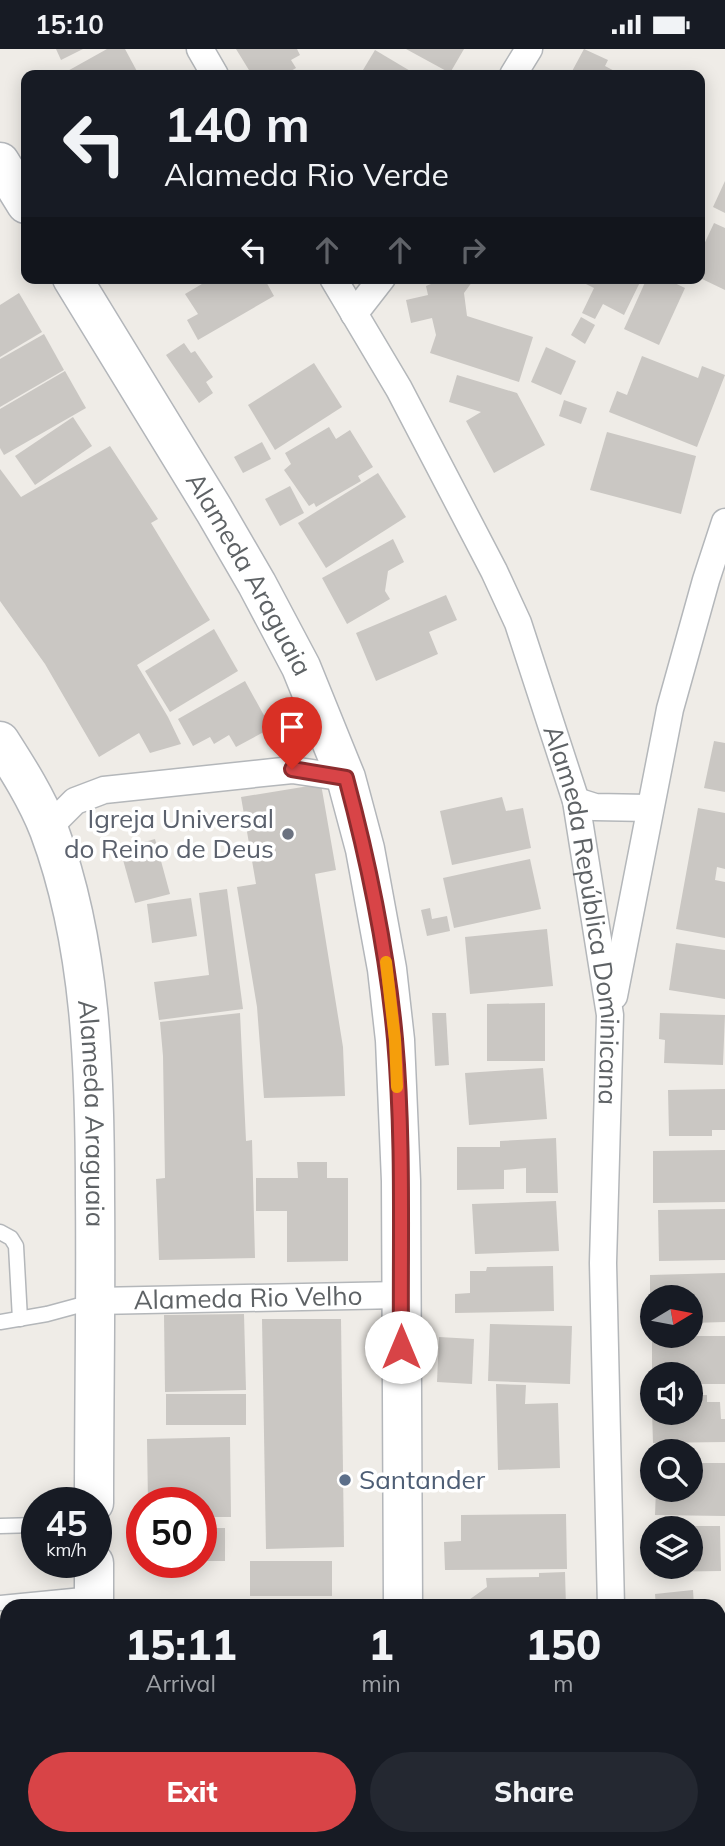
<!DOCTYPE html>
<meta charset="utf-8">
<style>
:root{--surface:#171b24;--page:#242831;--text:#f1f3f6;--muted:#9ea1a6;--accent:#d84447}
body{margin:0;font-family:Mulish,sans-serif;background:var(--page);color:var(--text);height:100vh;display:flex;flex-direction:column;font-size:26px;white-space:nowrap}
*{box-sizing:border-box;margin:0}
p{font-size:23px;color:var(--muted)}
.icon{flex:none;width:38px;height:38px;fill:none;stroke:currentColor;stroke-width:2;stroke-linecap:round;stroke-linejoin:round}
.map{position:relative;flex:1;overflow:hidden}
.drawer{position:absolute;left:0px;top:1550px;width:726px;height:247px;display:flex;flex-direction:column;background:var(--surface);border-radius:21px 21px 0 0;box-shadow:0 4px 18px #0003}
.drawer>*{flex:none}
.top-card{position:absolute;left:21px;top:21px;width:684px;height:214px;border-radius:14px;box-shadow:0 4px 18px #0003;background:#171b24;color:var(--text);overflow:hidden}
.needle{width:46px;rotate:80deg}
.buttons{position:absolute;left:640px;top:1236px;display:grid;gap:14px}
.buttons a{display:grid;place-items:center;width:63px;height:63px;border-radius:50%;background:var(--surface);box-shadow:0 4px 18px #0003;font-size:35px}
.speed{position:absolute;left:21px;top:1438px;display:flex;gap:14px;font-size:35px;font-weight:700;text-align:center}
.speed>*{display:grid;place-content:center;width:91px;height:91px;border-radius:50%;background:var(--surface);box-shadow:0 4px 18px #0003;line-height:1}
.speed small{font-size:18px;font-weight:400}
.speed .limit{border:10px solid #d22;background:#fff;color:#111}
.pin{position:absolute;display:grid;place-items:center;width:60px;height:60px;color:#fff;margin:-72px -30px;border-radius:50% 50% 50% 0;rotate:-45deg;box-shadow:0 0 7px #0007}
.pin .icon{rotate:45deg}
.me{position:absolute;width:77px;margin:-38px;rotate:0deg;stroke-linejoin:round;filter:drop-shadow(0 0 5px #0008)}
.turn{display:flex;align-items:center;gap:24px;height:147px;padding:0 28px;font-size:32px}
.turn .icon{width:91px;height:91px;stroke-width:2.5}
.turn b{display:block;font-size:49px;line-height:60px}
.lanes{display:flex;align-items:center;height:66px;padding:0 28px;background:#0003;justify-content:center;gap:35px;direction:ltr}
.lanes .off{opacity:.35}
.eta{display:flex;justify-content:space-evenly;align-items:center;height:119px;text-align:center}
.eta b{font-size:42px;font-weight:800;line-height:49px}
.action{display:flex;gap:14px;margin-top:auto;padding:14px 28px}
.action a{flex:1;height:80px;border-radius:42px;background:var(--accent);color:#fff;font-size:28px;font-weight:800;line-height:80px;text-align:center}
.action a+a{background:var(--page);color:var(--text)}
.status{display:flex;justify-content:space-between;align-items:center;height:49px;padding:0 35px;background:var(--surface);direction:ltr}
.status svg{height:19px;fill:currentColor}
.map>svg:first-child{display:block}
</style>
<div class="status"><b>15:10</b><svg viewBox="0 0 49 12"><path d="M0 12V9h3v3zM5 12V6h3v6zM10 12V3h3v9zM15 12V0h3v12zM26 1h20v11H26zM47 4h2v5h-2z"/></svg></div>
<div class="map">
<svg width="725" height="1797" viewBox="0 0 725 1797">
<rect width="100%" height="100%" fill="#efece7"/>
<!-- building -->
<g fill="#cac7c3">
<path d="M56,0H83L61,11Z"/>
<path d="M107,0H125L139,26H65L64,24Z"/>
<path d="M236,0H297L300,6L291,11L296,19L284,26H252Z"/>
<path d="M406,0H464L450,24Z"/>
<path d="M584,0L608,11L605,17L622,26H570Z"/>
<path d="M375,1L417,26H360Z"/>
<path d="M725,132V164L713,158Z"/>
<path d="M714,174L725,179V241L700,229V204Z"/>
<path d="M212,229H264L274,247L198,291L187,271L198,265L185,245Z"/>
<path d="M446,229H475L464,244L467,267L533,288L519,333L430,304L436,286L432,269L411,274L406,251L428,246L426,237Z"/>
<path d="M589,229H642L624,266L603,255L595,270L582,264L594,239L586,235Z"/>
<path d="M647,229H664L685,239L659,296L624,280Z"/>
<path d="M19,244L42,283L0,308V256Z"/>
<path d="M581,268L595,276L585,295L571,286Z"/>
<path d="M44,285L64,321L0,358V310Z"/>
<path d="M184,294L191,304L195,302L213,328L206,333L213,344L199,354L166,306Z"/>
<path d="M546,298L576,312L561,346L531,333Z"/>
<path d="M642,307L698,329L702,317L725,326L697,398L609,363L617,342L627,346Z"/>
<path d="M314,314L342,358L275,401L248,356Z"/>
<path d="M65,322L86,359L4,406L0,399V360Z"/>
<path d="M457,326L517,344L545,396L494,424L466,372L481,363L449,353Z"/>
<path d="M564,351L587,359L581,375L559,367Z"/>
<path d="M73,368L92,397L35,436L15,407Z"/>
<path d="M329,378L336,390L350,381L373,418L358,427L361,432L316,458L314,454L309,457L284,421L291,415L285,404Z"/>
<path d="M607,383L696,407L681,465L590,441Z"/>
<path d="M262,393L271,410L243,424L234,408Z"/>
<path d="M110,397L158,470L151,474L210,571L137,616L168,668L181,695L150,704L139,684L99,708L45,615L0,552V420L21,448Z"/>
<path d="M378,424L406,468L326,519L298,474Z"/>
<path d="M290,437L304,464L280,477L265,450Z"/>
<path d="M393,490L404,513L388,522L385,542L390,550L347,575L322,529Z"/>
<path d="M446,546L457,571L429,583L438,605L376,632L356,584Z"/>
<path d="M214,580L238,622L170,663L145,622Z"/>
<path d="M245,632L271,679L236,698L229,686L214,695L210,688L193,697L178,670Z"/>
<path d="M714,692L725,694V743L704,739Z"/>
<path d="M321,735L336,821L315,825L343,998L345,1047L264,1049L257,958L237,838L256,835L241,748Z"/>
<path d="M502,748L506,762L523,759L531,799L452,816L440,762Z"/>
<path d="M698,759L725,764V820L717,818L715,831L725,833V889L676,880Z"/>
<path d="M155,790L170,845L135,854L120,800Z"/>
<path d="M530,810L541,860L454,879L443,829Z"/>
<path d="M227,840L243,960L159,971L154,933L209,926L199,844Z"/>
<path d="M191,849L197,887L152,894L147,855Z"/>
<path d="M430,859L432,870L447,867L450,882L427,887L421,861Z"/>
<path d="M547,880L553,937L470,945L465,888Z"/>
<path d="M676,894L725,901V950L669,941Z"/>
<path d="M545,954V1012H487V955Z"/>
<path d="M240,964L246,1092L252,1091L255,1209L159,1211L156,1130L165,1129L163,1007L160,973Z"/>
<path d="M432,964H446L449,1016L435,1017Z"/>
<path d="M660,964L725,966L723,1016L664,1014L665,991L659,990Z"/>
<path d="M543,1019L547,1070L469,1076L465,1024Z"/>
<path d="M725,1040V1081H712V1087H669L668,1041Z"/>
<path d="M556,1089L558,1144H526V1119L504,1121V1140L457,1141V1098H500V1092Z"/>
<path d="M725,1101V1153L653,1154V1102Z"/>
<path d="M297,1113H327V1129H348V1212L287,1213V1162H256V1129H298Z"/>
<path d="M556,1152L559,1202L475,1205L472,1155Z"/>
<path d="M725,1160V1211L659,1212L658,1161Z"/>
<path d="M553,1217L554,1262L455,1264V1245L470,1244V1222H486L487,1218Z"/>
<path d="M725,1224V1273L691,1274V1248H650V1226Z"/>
<path d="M244,1265L246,1341L165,1343L164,1266Z"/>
<path d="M262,1270H341L344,1498L266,1500Z"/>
<path d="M490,1275L572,1277L570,1335L488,1332Z"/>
<path d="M652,1287H725V1335H691V1325H652Z"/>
<path d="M439,1288L474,1290L472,1335L437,1333Z"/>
<path d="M496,1335L526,1336L525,1355L558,1354L560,1419L498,1421Z"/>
<rect x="166" y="1345" width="80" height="31"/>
<path d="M691,1346H707V1353H720L721,1370H725V1393L653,1394L652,1363H691Z"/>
<path d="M230,1388L231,1468H201V1454H148L147,1390Z"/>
<path d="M691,1414H725V1467L655,1466L656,1440H691Z"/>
<path d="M566,1465L567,1520L445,1521L444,1493L461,1492V1466Z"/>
<path d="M691,1477H720L721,1522L653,1523V1517H691Z"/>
<rect x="201" y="1479" width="24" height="33"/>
<rect x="250" y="1512" width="82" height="35"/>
<path d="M565,1523L566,1558H459L487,1538L486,1529L539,1528V1524Z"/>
<path d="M693,1541L694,1558H656L655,1545Z"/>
<path d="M164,1554L195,1555V1558H164Z"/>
<path d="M719,1566H725V1595L719,1596Z"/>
</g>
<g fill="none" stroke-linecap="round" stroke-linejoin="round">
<!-- lane casing -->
<g stroke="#b4b7ba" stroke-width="17">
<g id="lane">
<path d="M0,1183L11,1189L16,1197L20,1270"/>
<path d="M0,1273L47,1265L95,1252"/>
<path d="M0,1477L37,1476"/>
<path d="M0,1554L93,1545"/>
</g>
</g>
<!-- street casing -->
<g stroke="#b4b7ba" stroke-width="29">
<g id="street">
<path d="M200,0L215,26"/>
<path d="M513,26L529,0"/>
<path id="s1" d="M333,229L399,340L494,522L518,574L576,752L610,966L603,1214L611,1558"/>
<path d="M354,265L382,229"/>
<path d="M576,752L595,758L649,759"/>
<path d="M48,779L75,752L104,741L292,721L346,729"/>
<path d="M614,947L670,660L706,531L725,473"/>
<path id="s2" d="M96,1252L400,1246"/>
<path d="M719,1638L725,1637"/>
</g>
</g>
<!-- secondary casing -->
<g stroke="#b3b6ba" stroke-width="41">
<g id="secondary">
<path d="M0,113L26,155"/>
<path id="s3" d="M72,229L214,461L257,535L301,618L346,729L365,800L387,920L395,991L401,1132L403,1558"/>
<path id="s4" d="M0,692C18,720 37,750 49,781C92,896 95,1025 95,1147C96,1249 94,1352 94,1454"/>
<path d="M94,1558V1514"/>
<path d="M95,1790V1797"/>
<path d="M407,1790V1797"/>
</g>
</g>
<!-- path -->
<path stroke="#a0c4a6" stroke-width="4.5" stroke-dasharray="7 3.5" stroke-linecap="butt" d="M214,1797L337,1790"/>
<!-- lane -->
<use href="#lane" stroke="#fff" stroke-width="14"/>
<!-- street -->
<use href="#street" stroke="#fff" stroke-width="26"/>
<!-- secondary -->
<use href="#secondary" stroke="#fff" stroke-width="38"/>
</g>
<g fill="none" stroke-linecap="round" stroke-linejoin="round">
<!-- route casing -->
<g stroke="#8c2c2e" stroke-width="18">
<path id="route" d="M292,720L346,729C369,815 387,902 395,990C404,1092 400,1195 401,1298"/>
</g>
<!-- route -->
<use href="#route" stroke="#d84447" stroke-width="12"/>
<!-- slow -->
<path stroke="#f59e0b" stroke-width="12" d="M386,913L395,991L397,1038"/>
</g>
<!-- markers -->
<circle fill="#6b7280" stroke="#fff" stroke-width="2.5" cx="288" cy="785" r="7"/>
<circle fill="#5c6f8a" stroke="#fff" stroke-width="2.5" cx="345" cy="1431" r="7"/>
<g text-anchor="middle" stroke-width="7" stroke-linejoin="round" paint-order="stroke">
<!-- street labels -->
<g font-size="26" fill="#5e6265" stroke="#fff">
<text dy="9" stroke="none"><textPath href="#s3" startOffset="345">Alameda Araguaia</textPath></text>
<text dy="9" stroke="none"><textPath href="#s1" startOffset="693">Alameda República Dominicana</textPath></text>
<text dy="9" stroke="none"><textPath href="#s4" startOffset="390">Alameda Araguaia</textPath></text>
<text dy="9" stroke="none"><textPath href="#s2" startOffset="152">Alameda Rio Velho</textPath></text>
</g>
<!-- worship labels -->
<g font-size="26" fill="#5b616d" stroke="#fff" text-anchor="end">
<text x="274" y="779">Igreja Universal<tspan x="274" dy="30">do Reino de Deus</tspan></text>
</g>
<!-- service labels -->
<g font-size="26" fill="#4e5e75" stroke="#fff" text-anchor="start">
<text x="359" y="1440">Santander</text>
</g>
</g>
</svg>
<div class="buttons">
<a><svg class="needle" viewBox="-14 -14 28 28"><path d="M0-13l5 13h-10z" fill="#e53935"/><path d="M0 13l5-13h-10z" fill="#9ea1a6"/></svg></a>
<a><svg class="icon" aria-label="sound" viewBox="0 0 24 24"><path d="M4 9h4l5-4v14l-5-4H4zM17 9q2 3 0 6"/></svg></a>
<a><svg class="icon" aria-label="search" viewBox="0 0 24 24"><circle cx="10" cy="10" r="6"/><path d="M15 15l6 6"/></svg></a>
<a><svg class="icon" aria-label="layers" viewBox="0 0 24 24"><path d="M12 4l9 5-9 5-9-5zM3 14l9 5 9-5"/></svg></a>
</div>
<div class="speed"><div>45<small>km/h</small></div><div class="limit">50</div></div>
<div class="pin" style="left:292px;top:720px;background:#d93025"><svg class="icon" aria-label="arrive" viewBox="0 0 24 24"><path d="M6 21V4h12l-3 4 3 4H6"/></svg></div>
<svg class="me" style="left:401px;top:1298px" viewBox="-20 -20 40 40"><circle r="19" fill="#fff"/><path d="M0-13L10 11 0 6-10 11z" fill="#d84447"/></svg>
<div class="top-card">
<div class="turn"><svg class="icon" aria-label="left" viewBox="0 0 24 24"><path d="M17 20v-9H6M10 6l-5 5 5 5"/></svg><div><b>140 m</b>Alameda Rio Verde</div></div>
<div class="lanes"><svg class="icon" aria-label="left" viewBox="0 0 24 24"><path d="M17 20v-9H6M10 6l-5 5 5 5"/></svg><svg class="icon off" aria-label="ahead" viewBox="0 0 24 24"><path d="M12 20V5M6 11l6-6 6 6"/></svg><svg class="icon off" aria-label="ahead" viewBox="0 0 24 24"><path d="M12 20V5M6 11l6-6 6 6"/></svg><svg class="icon off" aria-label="right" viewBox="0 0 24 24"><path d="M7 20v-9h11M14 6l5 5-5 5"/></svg></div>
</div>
<section class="drawer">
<div class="eta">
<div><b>15:11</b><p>Arrival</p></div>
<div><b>1</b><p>min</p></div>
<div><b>150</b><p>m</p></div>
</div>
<div class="action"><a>Exit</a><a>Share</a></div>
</section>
</div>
